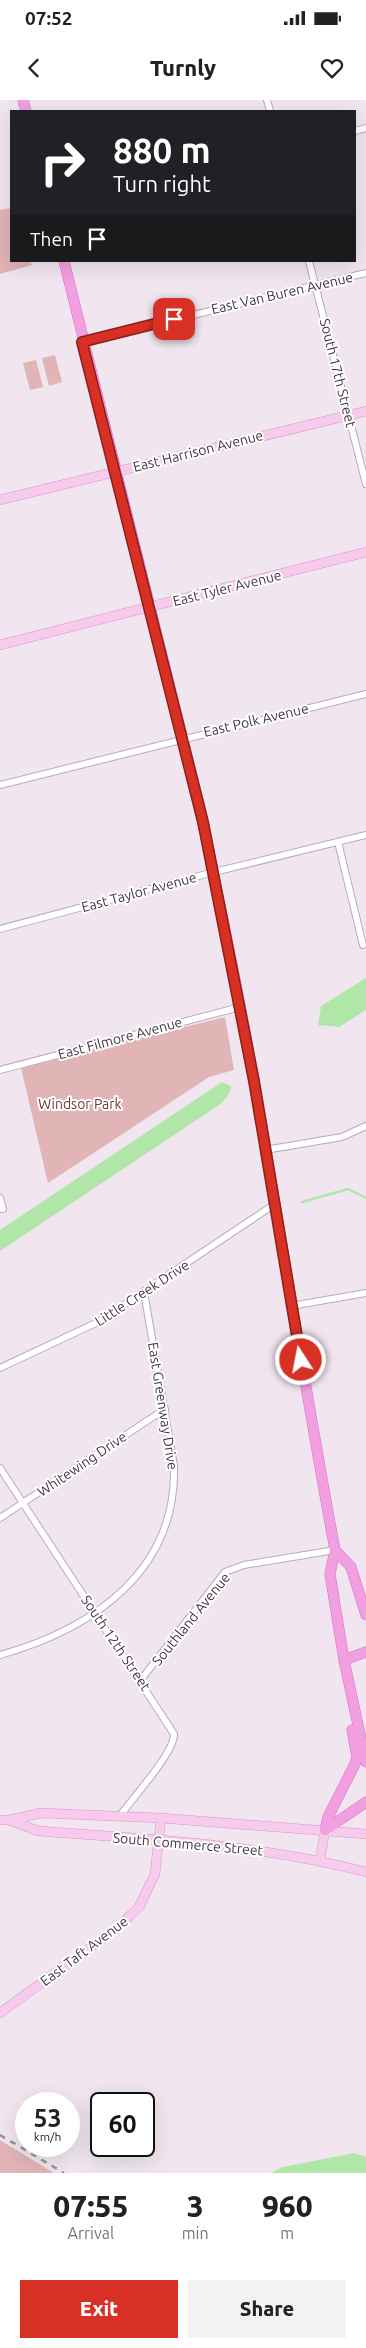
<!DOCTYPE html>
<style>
:root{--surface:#fff;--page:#f2f2f2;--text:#222;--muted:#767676;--accent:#d93025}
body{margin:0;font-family:Ubuntu,sans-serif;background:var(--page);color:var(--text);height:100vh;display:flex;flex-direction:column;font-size:19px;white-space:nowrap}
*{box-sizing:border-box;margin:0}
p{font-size:16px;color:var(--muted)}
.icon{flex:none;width:28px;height:28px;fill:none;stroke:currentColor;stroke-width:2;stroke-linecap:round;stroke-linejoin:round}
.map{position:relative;height:2073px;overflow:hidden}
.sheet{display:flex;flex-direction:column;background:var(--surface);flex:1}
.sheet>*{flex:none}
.top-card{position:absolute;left:10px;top:10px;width:346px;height:152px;border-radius:0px;box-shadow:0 5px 20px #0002;background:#202124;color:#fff;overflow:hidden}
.speed{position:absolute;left:15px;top:1992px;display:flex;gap:10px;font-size:25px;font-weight:700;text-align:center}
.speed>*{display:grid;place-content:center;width:65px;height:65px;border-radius:50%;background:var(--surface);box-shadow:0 5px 20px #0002;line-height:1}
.speed small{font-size:12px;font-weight:400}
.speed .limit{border:2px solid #111;border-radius:8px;background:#fff;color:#111}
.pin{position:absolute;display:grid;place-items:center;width:42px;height:42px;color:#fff;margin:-21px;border-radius:10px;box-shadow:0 2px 8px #0006}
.me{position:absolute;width:55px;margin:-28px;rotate:349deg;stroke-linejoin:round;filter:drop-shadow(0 0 4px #0008)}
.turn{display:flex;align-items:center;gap:18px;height:105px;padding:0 20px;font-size:22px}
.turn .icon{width:65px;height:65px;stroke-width:2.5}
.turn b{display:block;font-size:35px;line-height:42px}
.then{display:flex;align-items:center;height:48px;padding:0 20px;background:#0003;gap:10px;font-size:19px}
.eta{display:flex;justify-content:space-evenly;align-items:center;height:85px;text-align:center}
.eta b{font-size:30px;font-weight:800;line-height:35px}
.button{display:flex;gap:10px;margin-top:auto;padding:10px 20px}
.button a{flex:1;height:58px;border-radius:0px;background:var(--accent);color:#fff;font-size:20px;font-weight:800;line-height:58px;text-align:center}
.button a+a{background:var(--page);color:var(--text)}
.status{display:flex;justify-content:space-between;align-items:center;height:35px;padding:0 25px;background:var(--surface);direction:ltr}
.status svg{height:14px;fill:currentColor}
header{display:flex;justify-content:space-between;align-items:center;height:65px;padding:0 20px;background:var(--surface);font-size:22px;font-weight:800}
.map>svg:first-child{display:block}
</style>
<div class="status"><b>07:52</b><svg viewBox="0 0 49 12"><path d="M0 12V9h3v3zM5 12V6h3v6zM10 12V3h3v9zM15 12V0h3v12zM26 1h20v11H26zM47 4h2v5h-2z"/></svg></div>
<header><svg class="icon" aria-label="back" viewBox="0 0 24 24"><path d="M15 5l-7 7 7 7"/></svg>Turnly<svg class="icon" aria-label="heart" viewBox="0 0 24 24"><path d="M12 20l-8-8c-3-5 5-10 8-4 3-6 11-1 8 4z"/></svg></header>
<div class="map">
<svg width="366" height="2073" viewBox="0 0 366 2073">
<rect width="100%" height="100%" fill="#f1e6ef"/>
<!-- green -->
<g fill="#e1b4b6">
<path d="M11,108V161H30L32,165L0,174V110Z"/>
<path d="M55,255L62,282L49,286L42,258Z"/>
<path d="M36,260L43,287L30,290L23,263Z"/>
<path d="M225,917L234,970L209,977L48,1083L21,968Z"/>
<path d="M0,2040L54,2073H0Z"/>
</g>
<!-- water -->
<g fill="#b0e7a9">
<path d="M366,878V910L339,927L318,925L321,906Z"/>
<path d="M222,982L231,986L230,992L222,1003L0,1151V1130Z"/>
<path d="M354,2053L366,2057V2073H271L283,2067Z"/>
</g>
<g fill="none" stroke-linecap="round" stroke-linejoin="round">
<!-- stream -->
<path stroke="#b0e7a9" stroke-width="2.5" d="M302,1102L348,1089L366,1098"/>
<!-- street casing -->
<g stroke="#bbaab8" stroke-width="8">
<g id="street">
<path d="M267,0L270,11"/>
<path d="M355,31L366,28"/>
<path d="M309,161L366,384"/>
<path d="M82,242L366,173"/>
<path d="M0,685L366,594"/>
<path d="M338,742L363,845"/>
<path d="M0,829L214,772L366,735"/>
<path d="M0,970L240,907"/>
<path d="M265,1050L342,1037L366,1026"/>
<path d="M0,1098L3,1109H0"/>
<path d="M291,1206L366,1193"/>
<path d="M0,1268L98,1222L275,1104"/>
<path d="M0,1368L174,1634C175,1652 131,1700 119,1717"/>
<path d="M0,1418L165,1309"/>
<path d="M0,1555C93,1529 177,1471 174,1366L144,1192"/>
<path d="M140,1581L225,1472L244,1465L335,1450"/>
</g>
</g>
<!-- secondary casing -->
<g stroke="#ce9dc4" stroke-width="10">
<g id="secondary">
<path d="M0,400L366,311"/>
<path d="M0,545L366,452"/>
<path d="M0,1720H9L41,1713L161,1718L366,1734"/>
<path d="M9,1720L38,1731C148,1739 259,1744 366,1772"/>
<path d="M320,1760L325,1730"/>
<path d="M0,1913L116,1829L139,1807L155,1774L161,1718"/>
</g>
</g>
<!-- primary casing -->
<g stroke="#d571c2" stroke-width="11">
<g id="primary">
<path d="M23,0L26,11"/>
<path d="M64,161L199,704C218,796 238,888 254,981C281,1137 306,1294 335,1450L330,1474L344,1560L366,1662"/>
<path d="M335,1450L351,1467L366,1515"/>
<path d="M344,1560L366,1552"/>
<path d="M325,1730L328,1717L355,1664L357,1657L352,1630"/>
<path d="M325,1730L366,1702"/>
</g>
</g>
<!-- street -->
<use href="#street" stroke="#fff" stroke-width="6"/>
<!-- secondary -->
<use href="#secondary" stroke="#f8caec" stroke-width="9"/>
<!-- primary -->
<use href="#primary" stroke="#f29fe1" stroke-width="10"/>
<!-- rail -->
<path stroke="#959595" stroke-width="2.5" stroke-dasharray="6 6" stroke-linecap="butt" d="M0,2035L64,2073"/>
</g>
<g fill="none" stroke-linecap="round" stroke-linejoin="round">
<!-- route casing -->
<g stroke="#8d1f18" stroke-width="12">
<path id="route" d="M174,219L82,242L203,722L254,981L301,1260"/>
</g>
<!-- route -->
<use href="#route" stroke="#d93025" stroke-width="9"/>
</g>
<g text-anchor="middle" stroke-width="4" stroke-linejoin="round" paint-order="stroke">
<!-- street labels -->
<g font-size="14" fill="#433642" stroke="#fff">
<text transform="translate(282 193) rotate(-13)" y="5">East Van Buren Avenue</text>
<text transform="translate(338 273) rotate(76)" y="5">South 17th Street</text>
<text transform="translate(198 351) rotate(-14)" y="5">East Harrison Avenue</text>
<text transform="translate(227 488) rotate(-14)" y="5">East Tyler Avenue</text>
<text transform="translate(256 620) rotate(-13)" y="5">East Polk Avenue</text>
<text transform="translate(139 792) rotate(-15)" y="5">East Taylor Avenue</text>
<text transform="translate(120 938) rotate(-15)" y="5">East Filmore Avenue</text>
<text transform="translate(142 1193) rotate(-33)" y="5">Little Creek Drive</text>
<text transform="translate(163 1306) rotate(81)" y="5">East Greenway Drive</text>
<text transform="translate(82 1364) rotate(-34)" y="5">Whitewing Drive</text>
<text transform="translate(191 1519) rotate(-51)" y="5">Southland Avenue</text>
<text transform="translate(116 1543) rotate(56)" y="5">South 12th Street</text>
<text transform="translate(188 1744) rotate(5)" y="5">South Commerce Street</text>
<text transform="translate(84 1851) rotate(-37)" y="5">East Taft Avenue</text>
</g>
<!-- park labels -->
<g font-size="14" fill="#6e3831" stroke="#fff">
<text x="80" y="1009">Windsor Park</text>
</g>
</g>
</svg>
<div class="speed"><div>53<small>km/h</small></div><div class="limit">60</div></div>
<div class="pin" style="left:174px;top:219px;background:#d93025"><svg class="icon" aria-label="arrive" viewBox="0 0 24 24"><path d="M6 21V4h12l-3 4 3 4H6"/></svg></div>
<svg class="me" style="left:301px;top:1260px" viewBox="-20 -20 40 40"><circle r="17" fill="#d93025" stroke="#fff" stroke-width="3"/><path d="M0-11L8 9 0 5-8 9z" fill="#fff"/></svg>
<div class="top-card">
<div class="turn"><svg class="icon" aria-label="right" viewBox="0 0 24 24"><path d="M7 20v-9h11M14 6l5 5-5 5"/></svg><div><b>880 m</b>Turn right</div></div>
<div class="then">Then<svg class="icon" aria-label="arrive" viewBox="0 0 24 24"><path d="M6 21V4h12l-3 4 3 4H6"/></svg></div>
</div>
</div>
<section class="sheet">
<div class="eta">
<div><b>07:55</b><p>Arrival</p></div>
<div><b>3</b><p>min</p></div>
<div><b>960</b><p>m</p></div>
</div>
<div class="button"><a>Exit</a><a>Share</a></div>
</section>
